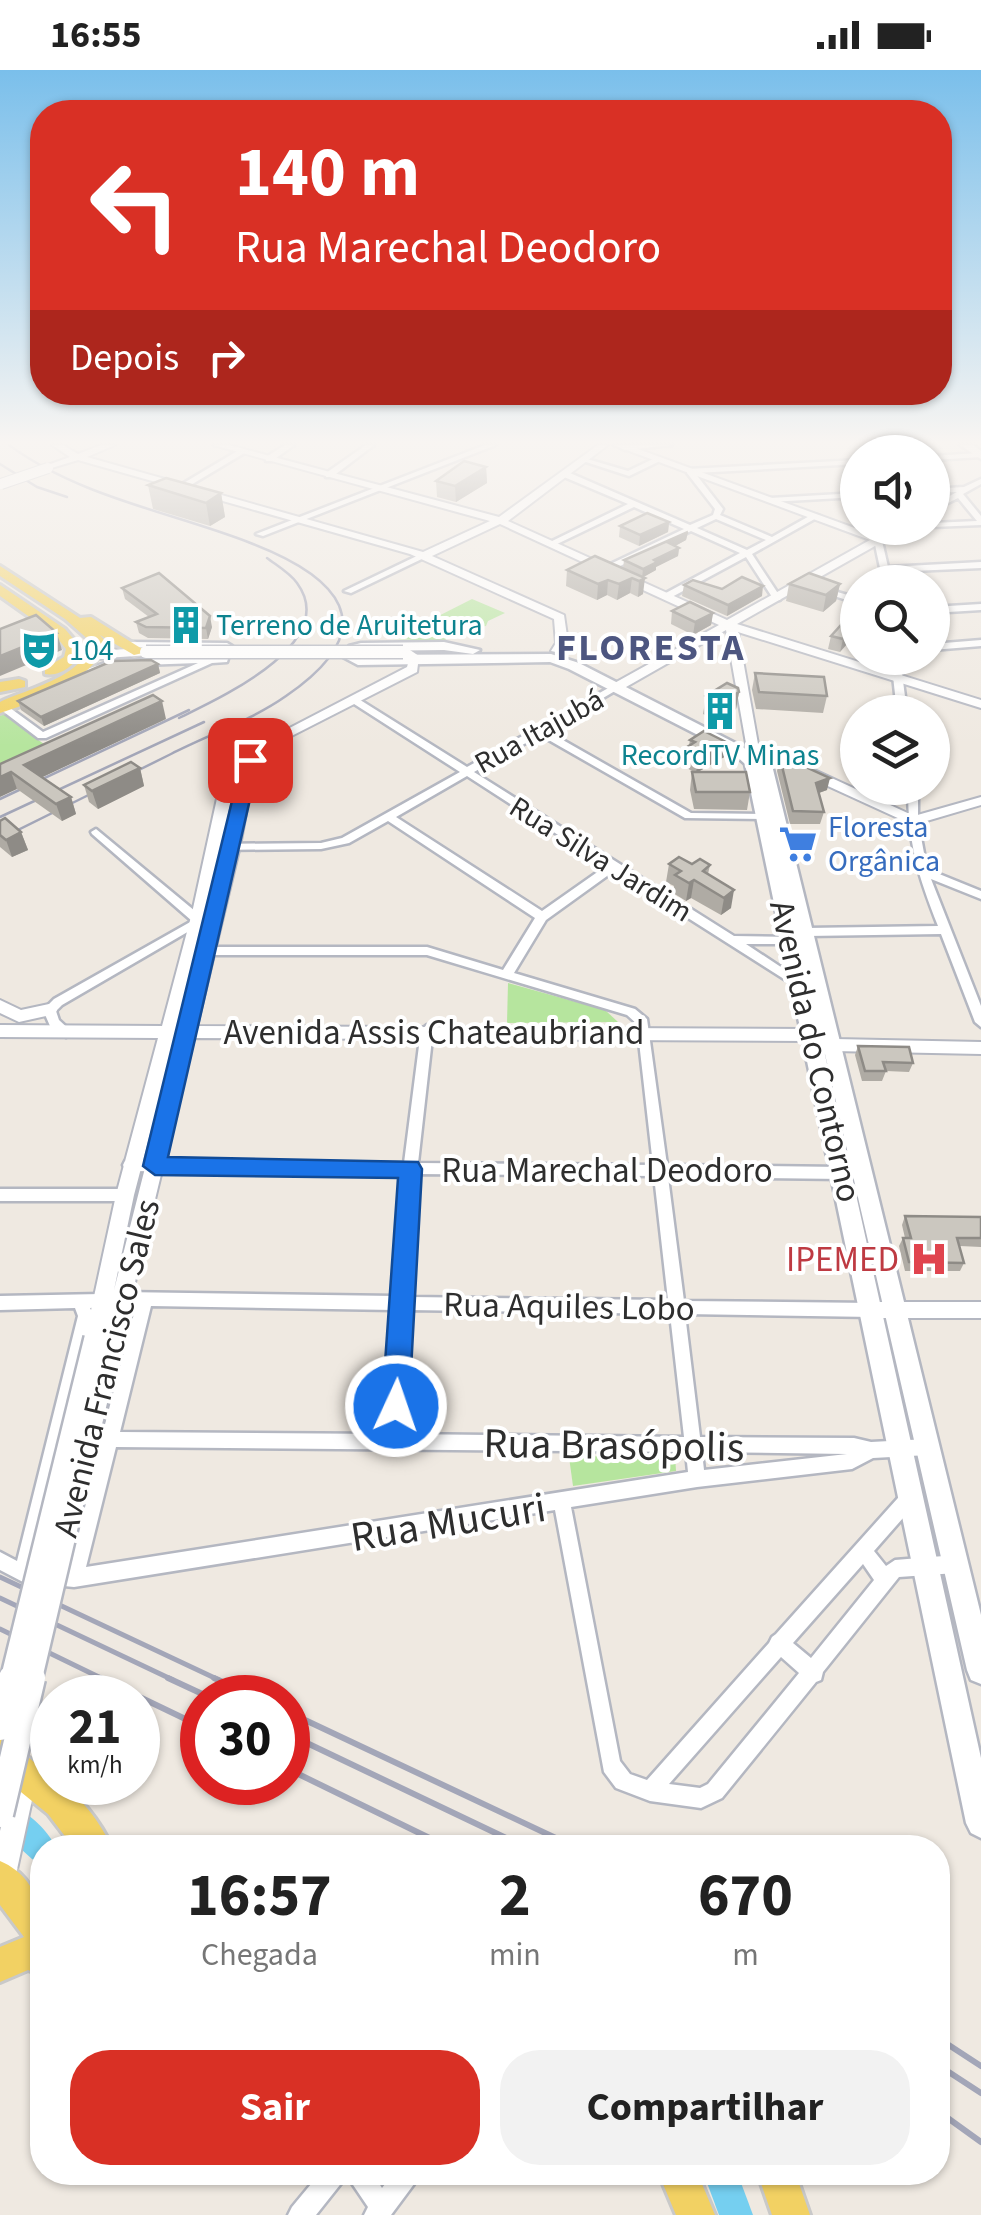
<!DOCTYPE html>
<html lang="pt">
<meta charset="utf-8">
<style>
:root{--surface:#fff;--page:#f2f2f2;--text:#222;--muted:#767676;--accent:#d93025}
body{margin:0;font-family:"Source Sans 3",sans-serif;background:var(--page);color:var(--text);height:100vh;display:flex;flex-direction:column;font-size:38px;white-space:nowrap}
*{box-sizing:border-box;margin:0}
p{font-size:32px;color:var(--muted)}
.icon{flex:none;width:55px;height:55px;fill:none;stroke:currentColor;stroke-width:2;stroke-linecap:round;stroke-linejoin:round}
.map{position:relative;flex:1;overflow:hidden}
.drawer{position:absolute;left:30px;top:1765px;width:920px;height:350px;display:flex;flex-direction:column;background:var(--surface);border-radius:40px;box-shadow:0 2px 8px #0004}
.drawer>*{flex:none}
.hud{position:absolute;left:30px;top:30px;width:922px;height:305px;border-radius:40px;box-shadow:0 2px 8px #0004;background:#d93025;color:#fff;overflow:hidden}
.tools{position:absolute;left:840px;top:365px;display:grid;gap:20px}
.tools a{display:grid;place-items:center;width:110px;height:110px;border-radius:50%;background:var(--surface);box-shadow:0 2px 8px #0004;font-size:50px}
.speed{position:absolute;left:30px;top:1605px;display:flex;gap:20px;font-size:50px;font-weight:700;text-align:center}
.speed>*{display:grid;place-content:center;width:130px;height:130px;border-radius:50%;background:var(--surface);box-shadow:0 2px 8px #0004;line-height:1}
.speed small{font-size:25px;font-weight:400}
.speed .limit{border:15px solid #d22;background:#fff;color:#111}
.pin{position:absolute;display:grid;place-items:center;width:85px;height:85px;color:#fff;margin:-42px;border-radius:20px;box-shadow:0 5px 15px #0006}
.me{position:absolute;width:110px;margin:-55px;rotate:3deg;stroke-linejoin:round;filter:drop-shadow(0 0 8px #0008)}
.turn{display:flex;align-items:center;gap:35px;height:210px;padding:0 40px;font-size:45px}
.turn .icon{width:130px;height:130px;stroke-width:2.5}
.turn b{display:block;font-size:70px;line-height:85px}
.then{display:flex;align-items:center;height:95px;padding:0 40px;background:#0003;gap:20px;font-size:38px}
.eta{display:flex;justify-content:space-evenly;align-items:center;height:170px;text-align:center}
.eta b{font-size:60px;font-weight:700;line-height:70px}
.primary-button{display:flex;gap:20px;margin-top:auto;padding:20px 40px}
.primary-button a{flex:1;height:115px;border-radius:40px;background:var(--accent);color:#fff;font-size:40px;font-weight:700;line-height:115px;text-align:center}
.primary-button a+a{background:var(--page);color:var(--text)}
.status{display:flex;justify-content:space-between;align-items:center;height:70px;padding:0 50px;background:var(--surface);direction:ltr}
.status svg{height:28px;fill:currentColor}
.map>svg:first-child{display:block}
</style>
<div class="status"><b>16:55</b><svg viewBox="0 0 49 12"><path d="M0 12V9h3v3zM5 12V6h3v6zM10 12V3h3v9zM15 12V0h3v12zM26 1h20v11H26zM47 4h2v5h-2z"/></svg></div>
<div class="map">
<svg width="981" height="2145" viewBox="0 0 981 2145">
<rect width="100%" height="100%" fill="#efe9e1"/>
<!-- green -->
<g fill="#b6e59e">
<path d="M472,529L505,543L488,551L486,556L448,563L445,571L393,569Z"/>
<path d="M4,644L61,687L0,714V646Z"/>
<path d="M508,913L605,940L618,952L507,953Z"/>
<path d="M675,1384L676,1401L573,1416L569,1387Z"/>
</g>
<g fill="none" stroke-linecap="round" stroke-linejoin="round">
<!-- river -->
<g fill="#75cff0" fill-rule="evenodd">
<path d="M6,1731C24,1739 49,1760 56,1778H42V1794L32,1789L0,1760V1734Z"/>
<path d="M703,2102H737L753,2145H719Z"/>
</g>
<!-- minor casing -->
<g stroke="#b4b7c1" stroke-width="5">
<g id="minor">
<path d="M285,375H294L272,391H266V387Z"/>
<path d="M366,375H374L332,407H326V403Z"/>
<path d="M485,375H496L263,466L256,464Z"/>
<path d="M631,375H672L625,380L621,378Z"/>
<path d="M239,380L246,382L174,425L167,423Z"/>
<path d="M979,383L981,387L932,390V386Z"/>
<path d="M655,388L662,390L629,406L583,391L587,389L628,401Z"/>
<path d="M858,390V394L695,403L723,439L720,445L772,467L813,444L820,446L752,484L781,528L780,530H774L746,487L670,528H664V524L740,483L691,461L610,501H604V497L684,459L634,437L555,475L548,473L628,434L564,407V403H570L690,455L713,445L715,439L687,403V399ZM716,449L766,470L747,480L697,458Z"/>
<path d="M981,409V414L963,424L981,446V455L932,457V453L977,451L958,428L932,441V435L957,422L932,423V419L964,417Z"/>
<path d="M858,423V427L770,432L766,430L770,428Z"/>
<path d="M894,458H903L882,471L888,497L981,492V498L889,502L891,512H883L874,470Z"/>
<path d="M421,484L428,486L351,523L344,521Z"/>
<path d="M820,517L858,528V534L820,521Z"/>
<path d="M981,534V540L932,543V537Z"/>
<path d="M981,570V576L932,580V574Z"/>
<path d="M130,572L227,573L232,576L227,592L212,593L46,668H38L0,639V635H6L43,662L198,593L114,596L68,612L65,611V607L113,590L220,587L222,579L127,577V573Z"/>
<path d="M891,588H900L907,642H897Z"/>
<path d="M612,616L620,618L547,661L691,743L764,744L768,745V749L685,748L540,665L474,702L734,866L795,867L797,870L791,874H746L805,913L799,917L795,916L614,801L546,850L514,903L635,939L647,949L667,1095L843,1097L848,1099L850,1103L848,1107L843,1109L668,1107L684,1231L873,1233L878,1235L881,1240L878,1245L873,1247L685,1244L700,1367L854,1368L871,1372L928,1369L934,1372L936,1377L934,1382L928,1385L873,1388L852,1399L697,1417L571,1437L620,1691L630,1704L647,1710L769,1573L772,1567L776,1564L906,1419L912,1417L918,1419L921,1425L918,1431L874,1481L886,1496L895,1490L956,1485L962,1488L965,1494L962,1500L956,1503L899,1507L823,1602L821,1610L816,1612L722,1728L701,1738L650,1731L616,1718L604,1702L555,1440L74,1517L23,1512L0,1500V1482L17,1491L78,1246L75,1238L0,1240V1226L101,1224L106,1226L109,1231L106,1236L90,1238L94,1246L66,1361L103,1362L136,1236L117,1234L114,1229L117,1224L122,1222L395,1226L403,1104L130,1101L125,1099L123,1095L125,1091L404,1093L421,960L427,955L433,960L418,1093L653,1095L637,954L627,945L427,885H207L201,881L207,877H427L503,900L535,848L388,751L349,773L321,779L214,780L208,777L214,774L321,773L342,768L460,702L351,632V628H357L467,697ZM467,706L606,796L542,841L396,747ZM417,1104L654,1106L668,1230L410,1227ZM151,1236L394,1240L386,1364L120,1362ZM409,1240L670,1244L684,1367L403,1364ZM62,1377H99L68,1498L34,1495ZM116,1377L686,1382L688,1402L86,1497ZM702,1382L847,1384L704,1400ZM863,1494L874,1510L811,1588L793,1573ZM781,1587L799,1603L708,1714L700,1718L669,1714Z"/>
<path d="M908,718H918V751L927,799L981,821V829L931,809L981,936V957L975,952L941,864L807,866L801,862L807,858L938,856C918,805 908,774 908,718Z"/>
<path d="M96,759L201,846L203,853L62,935L56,941L59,950L72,962L66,967L50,956L43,940L54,929L192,851L92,764L91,762Z"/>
<path d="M0,1119H124L129,1121L131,1125L129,1129L124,1131H0Z"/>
<path d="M321,2102H372L382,2118L394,2102H420L417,2110L391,2145H364L368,2137L347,2106L316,2145H288L292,2137Z"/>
</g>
</g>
<!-- tertiary casing -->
<g stroke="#b4b7c1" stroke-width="4">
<g id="tertiary">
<path d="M52,375H63L78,384L101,375H115L87,387L423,482L490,451L213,375H229L499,447L598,375H608L508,451L727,550L870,470L613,375H627L882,468V472L737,554L981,630V638L738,562L758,674L914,746L981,727V735L913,755L747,679L726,560L619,621H611V615L719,555L500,454L432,486L564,545L568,573L561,583L551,581L556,573L554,549L410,484L78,390L45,400V396L70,387Z"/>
<path d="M402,580H410L419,586L417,602L262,681L254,700L240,776L197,956L809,959L835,969L981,972V984L833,981L807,971L194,968L122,1266L119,1272L112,1275L104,1270L95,1277L88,1274L85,1268L116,1125L158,968L0,967V955L162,956L192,843L223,701L232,688L407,597L409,590L400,582ZM245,690L240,700L226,776L180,956H178L207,843L237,701ZM175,968H178L114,1220L134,1125Z"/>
<path d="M0,930L21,940L49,934L57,940L55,944L19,952L0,943Z"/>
<path d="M873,1232H981V1248H873L866,1246L863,1240L866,1234Z"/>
<path d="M26,1690L35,1693L38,1702L13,1818L9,1827L0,1831V1761L14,1702L17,1693Z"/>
</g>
</g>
<!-- secondary casing -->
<g stroke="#b4b7c1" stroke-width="5">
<g id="secondary">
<path d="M960,375H973L981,381V389Z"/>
<path d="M444,572L480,580L473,584L444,580L362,581L357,585L551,584L579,593L743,677L756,689L763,683L770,687L981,1545V1614L971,1610L967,1600L819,958L981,1688V1768L971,1763L966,1753L745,694L733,683L569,599L550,592L358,595L343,587L349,576L361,573Z"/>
<path d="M146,578L153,582L151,585L74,590L67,586L74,582Z"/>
</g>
</g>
<!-- primary casing -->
<g stroke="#c9c9c9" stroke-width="6">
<g id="primary">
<path d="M0,496L80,548L91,547L147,582L134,585L100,565L104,570C103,607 32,633 0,643V632C27,619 87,606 90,571L65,549L0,506Z"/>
<path d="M0,515L65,559L82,579C77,594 61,607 45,604V598L64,587L66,579L55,565L0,526Z"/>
<path d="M19,609L25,611V617L0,622V612Z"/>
<path d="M0,1668L11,1673L52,1707V1712C75,1715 104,1758 112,1778H74L48,1744L0,1705Z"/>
<path d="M0,1791C47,1811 45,1863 42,1905L28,1900L0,1912V1877L24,1867L0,1835Z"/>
<path d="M658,2102H697L715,2145H676Z"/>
<path d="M757,2102H795L810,2145H772Z"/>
</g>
</g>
<!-- minor -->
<use href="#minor" fill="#fff" fill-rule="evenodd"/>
<!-- tertiary -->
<use href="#tertiary" fill="#fff" fill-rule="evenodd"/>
<!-- secondary -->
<use href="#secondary" fill="#fff" fill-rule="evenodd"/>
<!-- primary -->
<use href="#primary" fill="#f2d163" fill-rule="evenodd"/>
<!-- rail-far2 -->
<g stroke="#a3a6b8" stroke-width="2.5">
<path d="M0,394L37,417L67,427"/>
<path d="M179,648C220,628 341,573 297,513C290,503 276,495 267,488"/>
<path d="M0,729L189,640"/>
<path d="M0,747L204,652"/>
<path d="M0,769C57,741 114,712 171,684C208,665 252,650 286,626C388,556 338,506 248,472C167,441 80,427 9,375"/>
</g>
<!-- rail-far1 -->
<g stroke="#a3a6b8" stroke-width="5">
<path d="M0,1507L219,1610"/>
<path d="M0,1528L173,1610"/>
<path d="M0,1559L105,1610"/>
</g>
<!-- rail -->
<g stroke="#a3a6b8" stroke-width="6">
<path d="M100,1608L202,1657"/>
<path d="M168,1608L211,1628"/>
<path d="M214,1608L257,1628"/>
<path d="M288,1642L577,1778"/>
<path d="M288,1664L527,1778"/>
<path d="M288,1699L450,1778"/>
<path d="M938,1968L981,1996"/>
<path d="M938,1995L981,2023"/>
<path d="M938,2041L981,2072"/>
</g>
<!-- tertiary-bridge-far2 casing -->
<g stroke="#b4b7c1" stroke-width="12" stroke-linecap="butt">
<path id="tertiary-bridge-far2" d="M1,414L48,398"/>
</g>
<!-- tertiary-bridge-far1 casing -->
<g stroke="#b4b7c1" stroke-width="26" stroke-linecap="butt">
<g id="tertiary-bridge-far1">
<path d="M11,1610L95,1268"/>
<path d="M31,1610L112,1266"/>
</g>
</g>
<!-- tertiary-bridge casing -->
<g stroke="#b4b7c1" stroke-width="31" stroke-linecap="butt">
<g id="tertiary-bridge">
<path d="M0,1657L12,1608"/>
<path d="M0,1744L32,1608"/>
</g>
</g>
<!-- secondary-bridge casing -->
<g stroke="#b4b7c1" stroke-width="15" stroke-linecap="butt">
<path id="secondary-bridge" d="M146,582H403"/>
</g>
<!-- tertiary-bridge-far2 -->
<use href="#tertiary-bridge-far2" stroke="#fff" stroke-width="10"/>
<!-- tertiary-bridge-far1 -->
<use href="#tertiary-bridge-far1" stroke="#fff" stroke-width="21"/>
<!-- tertiary-bridge -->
<use href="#tertiary-bridge" stroke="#fff" stroke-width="26"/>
<!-- secondary-bridge -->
<use href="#secondary-bridge" stroke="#fff" stroke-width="12"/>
</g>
<!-- wall -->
<g fill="#afaba4">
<path d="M486,397L487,413L456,432L437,427L436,411Z"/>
<path d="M148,415L221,423L225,447L210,456L153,439Z"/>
<path d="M669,452L668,462L639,476L619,467L620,456Z"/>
<path d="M688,462L686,470L675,476L679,478L678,486L656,497V500L642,507L643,524L638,527L630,523L617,530L607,525L597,530L566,516L567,500L623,499L624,490Z"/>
<path d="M789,514H840L836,531L823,542L786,531Z"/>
<path d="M684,515L722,519L762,526L727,546L682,526Z"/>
<path d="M122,518L212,557L208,569L148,568L139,563L136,552L149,547L125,529Z"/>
<path d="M672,541L713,543L711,555L693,565L671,554Z"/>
<path d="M858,548L840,582L828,579L831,566Z"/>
<path d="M864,588H889L887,597L863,589Z"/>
<path d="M158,594L160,603L44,656L21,640L18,631Z"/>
<path d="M755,603L827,626L823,643L756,639L752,620Z"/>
<path d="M739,622L736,639L717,651L703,644L706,626Z"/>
<path d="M166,649L42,707L71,727L76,744L62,751L17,719L0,694Z"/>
<path d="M690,670L726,686L698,702L750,722L747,740L694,739L690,720L692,702H694L683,696L684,693L682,692L684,679L689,675Z"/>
<path d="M780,688L827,720L819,723L824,742L820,754H790L777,701Z"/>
<path d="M140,698L144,716L98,739L89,732L84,715Z"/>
<path d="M0,751L21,762L28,780L12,787L0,777Z"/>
<path d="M669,794L710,795L708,804L731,838L721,845L691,828L686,831L673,823L674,816L666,812Z"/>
<path d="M858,976L913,993L909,1002L886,1001L882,1011H862L855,985Z"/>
<path d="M905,1146L981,1147V1177L960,1176L964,1193L960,1201H905L899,1176L903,1168H905L902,1155Z"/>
</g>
<!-- shaded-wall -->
<g fill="#8e8b86">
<path d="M486,397L487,413L456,432L455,416Z"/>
<path d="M221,423L225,447L210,456L206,433Z"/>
<path d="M669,452L668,462L639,476L640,465Z"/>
<path d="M688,462L686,470L666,481L667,472Z"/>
<path d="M679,478L678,486L656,497V500L642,508L643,499L654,490Z"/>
<path d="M632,508L630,523L617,530L619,514Z"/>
<path d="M645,508L643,524L638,527L639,511Z"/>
<path d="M608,510L607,525L597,530L598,514Z"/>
<path d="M840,514L836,531L823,542L826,525Z"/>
<path d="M763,516L762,526L727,546L728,535Z"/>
<path d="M713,543L711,555L693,565L695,552Z"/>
<path d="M210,546L212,557L208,569L206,558Z"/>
<path d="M858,553V562L840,582L843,569Z"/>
<path d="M57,563L62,580L0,606V586Z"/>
<path d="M158,594L160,603L44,656L41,647Z"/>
<path d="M739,622L736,639L717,651L720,633Z"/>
<path d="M162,631L166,649L30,713L24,695Z"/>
<path d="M728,673L726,686L696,703L698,690Z"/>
<path d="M140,698L144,716L98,739L92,721Z"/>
<path d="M11,702L17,719L0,727V707Z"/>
<path d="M830,708L827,720L813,725L816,713Z"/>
<path d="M71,727L76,744L62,751L56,734Z"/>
<path d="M21,762L28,780L12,787L6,770Z"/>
<path d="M694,810L691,828L686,831L689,813Z"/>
<path d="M734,820L731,838L721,845L724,828Z"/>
</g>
<!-- building -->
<g fill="#cbc7bf" stroke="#8e8b86" stroke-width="2.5">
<path d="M464,391L486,397L455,416L436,411Z"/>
<path d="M166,408L221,423L206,433L148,415Z"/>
<path d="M647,443L669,452L640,465L620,456Z"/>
<path d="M688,462L667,472L679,478L654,490L657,492L643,499L624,490Z"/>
<path d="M595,486L645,508L639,511L632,508L619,514L608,510L598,514L567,500Z"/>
<path d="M159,503L210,546L206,558L146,557L136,552L157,544L122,518Z"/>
<path d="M809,503L840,514L826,525L789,514Z"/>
<path d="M742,507L763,516L728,535L684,515L693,510L722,519Z"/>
<path d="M690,532L713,543L695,552L672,541Z"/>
<path d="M36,545L57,563L0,586V559Z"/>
<path d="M850,545L858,548V553L843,569L831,566Z"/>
<path d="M151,590L158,594L41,647L18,631L112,591Z"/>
<path d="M755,603L824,607L827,626L759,622Z"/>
<path d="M727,613L738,618L739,622L720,633L706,626Z"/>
<path d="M153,625L162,631L24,695L71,727L56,734L11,702L0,707V694Z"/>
<path d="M704,661L728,673L698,690L685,683L689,681L684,679L695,672L690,670Z"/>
<path d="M784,687L830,708L816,713L824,742L793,741L780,688Z"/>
<path d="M131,692L140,698L92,721L84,715Z"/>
<path d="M692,702H746L750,722H696Z"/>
<path d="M5,748L21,762L6,770L0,765V751Z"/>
<path d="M679,787L692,794L700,789L710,795L703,801L734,820L724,828L694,810L689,813L675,805L681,801L669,794Z"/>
<path d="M858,976L909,977L913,993L883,992L886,1001H865Z"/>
<path d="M905,1146L981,1147V1168H957L964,1193L909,1192L903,1168H911Z"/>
</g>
<!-- sky -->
<linearGradient id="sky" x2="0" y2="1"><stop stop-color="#7abfeb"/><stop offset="0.55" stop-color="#f8f5f2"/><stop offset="1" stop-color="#f8f5f2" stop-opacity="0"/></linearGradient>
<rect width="981" height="676" fill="url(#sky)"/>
<!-- route -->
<path fill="#1a73e8" stroke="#114b97" stroke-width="2.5" d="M250,685L259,690L168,1087L418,1092L422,1099L409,1336L405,1344L396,1348L386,1344L382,1336L398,1108L155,1105L143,1096L242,690Z"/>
<!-- icons -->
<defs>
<g id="building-bare" transform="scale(3)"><path d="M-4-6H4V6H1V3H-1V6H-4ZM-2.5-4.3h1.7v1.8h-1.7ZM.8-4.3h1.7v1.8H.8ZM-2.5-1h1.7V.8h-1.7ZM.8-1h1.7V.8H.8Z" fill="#0f9aa8" stroke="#fff" stroke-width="2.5" paint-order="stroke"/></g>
<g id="theatre-bare" transform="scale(3)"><path d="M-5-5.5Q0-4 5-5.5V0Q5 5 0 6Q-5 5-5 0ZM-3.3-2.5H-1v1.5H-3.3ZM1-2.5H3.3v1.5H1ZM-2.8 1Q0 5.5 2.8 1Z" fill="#0f9aa8" stroke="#fff" stroke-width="2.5" paint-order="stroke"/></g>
<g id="supermarket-bare" transform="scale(3)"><path d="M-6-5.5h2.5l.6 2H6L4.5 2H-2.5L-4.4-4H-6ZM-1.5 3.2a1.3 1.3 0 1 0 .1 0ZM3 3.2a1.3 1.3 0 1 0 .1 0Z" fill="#3f7fe0" stroke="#fff" stroke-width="2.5" paint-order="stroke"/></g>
<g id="hospital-bare" transform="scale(3)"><path d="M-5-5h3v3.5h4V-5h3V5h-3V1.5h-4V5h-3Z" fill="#e0444e" stroke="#fff" stroke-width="2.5" paint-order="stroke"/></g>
</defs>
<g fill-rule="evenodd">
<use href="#building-bare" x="186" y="555"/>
<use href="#theatre-bare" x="39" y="580"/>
<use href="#building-bare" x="720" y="641"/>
<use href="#supermarket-bare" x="798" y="774"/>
<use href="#hospital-bare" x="929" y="1189"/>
</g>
<g text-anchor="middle" stroke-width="8" stroke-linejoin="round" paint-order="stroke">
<!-- far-culture labels -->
<g font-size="30" fill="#0d838f" stroke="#fff" text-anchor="start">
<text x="216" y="565">Terreno de Aruitetura</text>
<text x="69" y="590">104</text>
<text x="720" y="695" text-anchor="middle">RecordTV Minas</text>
</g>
<!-- far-street labels -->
<g font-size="30" fill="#2e2e2e" stroke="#fff">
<text transform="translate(539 661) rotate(-29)" y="10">Rua Itajubá</text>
<text transform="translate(601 789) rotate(32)" y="10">Rua Silva Jardim</text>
</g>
<!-- far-shop labels -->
<g font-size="30" fill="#366cbe" stroke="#fff" text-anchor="start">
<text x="828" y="767">Floresta<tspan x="828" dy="34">Orgânica</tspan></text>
</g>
<!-- street labels -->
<g font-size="35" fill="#2e2e2e" stroke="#fff">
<text x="434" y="974">Avenida Assis Chateaubriand</text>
<text transform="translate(816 981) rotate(77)" y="12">Avenida do Contorno</text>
<text x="607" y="1112">Rua Marechal Deodoro</text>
<text transform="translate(569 1236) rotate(1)" y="12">Rua Aquiles Lobo</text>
<text transform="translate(106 1298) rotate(-76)" y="12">Avenida Francisco Sales</text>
</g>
<!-- health labels -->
<g font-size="35" fill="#be3a42" stroke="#fff" text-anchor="end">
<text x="899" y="1201">IPEMED</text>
</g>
<!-- far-district labels -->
<g font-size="38" font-weight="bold" letter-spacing="2.5" fill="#4d5680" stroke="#fff">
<text x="651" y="590">FLORESTA</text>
</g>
<!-- near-street labels -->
<g font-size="42" fill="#2e2e2e" stroke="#fff">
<text transform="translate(614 1374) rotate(1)" y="15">Rua Brasópolis</text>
<text transform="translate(448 1451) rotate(-9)" y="15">Rua Mucuri</text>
</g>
</g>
</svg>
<div class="tools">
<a><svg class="icon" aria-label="sound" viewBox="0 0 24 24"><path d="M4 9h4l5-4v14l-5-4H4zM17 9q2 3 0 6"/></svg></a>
<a><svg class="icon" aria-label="search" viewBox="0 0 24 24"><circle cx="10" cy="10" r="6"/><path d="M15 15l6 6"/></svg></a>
<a><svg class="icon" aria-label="layers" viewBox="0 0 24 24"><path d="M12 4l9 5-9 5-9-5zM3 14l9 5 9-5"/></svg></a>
</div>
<div class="speed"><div>21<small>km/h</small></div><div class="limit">30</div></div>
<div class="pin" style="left:250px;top:690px;background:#d93025"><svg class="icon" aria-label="arrive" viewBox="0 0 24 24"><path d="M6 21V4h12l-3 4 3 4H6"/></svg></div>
<svg class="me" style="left:396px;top:1336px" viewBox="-20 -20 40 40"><circle r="17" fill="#1a73e8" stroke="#fff" stroke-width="3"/><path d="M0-11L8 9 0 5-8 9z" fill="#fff"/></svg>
<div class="hud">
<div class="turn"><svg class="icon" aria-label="left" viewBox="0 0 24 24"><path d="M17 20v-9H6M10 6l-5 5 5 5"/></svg><div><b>140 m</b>Rua Marechal Deodoro</div></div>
<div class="then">Depois<svg class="icon" aria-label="right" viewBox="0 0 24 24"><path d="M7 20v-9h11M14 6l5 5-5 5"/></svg></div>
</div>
<section class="drawer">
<div class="eta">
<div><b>16:57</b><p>Chegada</p></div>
<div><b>2</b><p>min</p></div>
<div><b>670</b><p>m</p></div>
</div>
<div class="primary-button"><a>Sair</a><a>Compartilhar</a></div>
</section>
</div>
